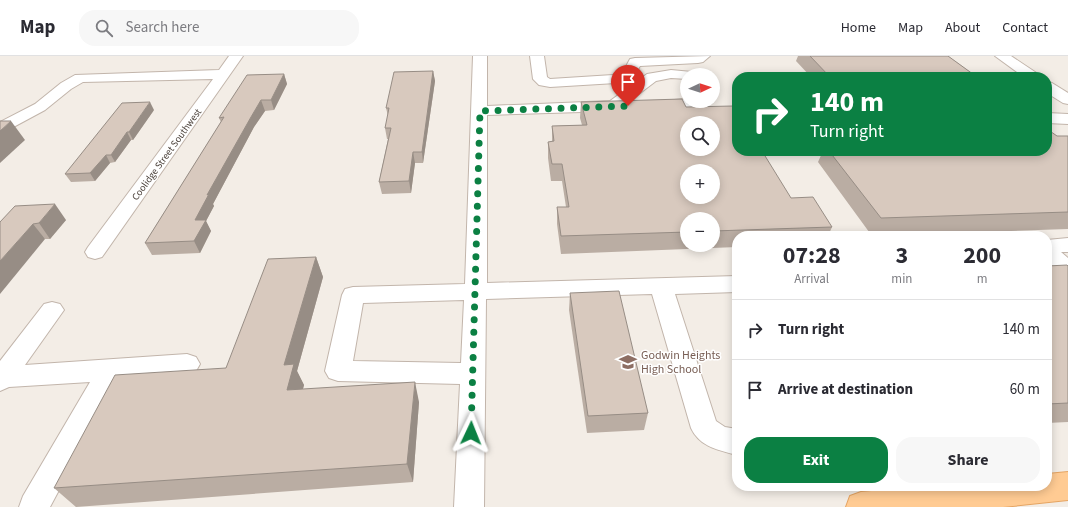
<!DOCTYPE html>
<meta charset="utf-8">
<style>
:root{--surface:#fff;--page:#f7f7f7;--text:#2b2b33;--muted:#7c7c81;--line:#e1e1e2;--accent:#0b8043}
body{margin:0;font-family:"Source Sans 3",sans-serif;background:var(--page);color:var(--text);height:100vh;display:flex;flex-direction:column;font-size:15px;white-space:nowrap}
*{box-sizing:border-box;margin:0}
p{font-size:13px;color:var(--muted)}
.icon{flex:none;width:22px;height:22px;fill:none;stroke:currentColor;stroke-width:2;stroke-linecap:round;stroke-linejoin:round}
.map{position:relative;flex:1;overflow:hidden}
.details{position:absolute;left:732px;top:175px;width:320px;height:260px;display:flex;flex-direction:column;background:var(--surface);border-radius:16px;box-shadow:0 2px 10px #0003}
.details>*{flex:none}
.top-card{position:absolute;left:732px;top:16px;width:320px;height:84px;border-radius:16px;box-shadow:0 2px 10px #0003;background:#0b8043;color:#fff;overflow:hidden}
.needle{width:26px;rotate:86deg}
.controls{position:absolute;left:680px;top:12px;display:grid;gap:8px}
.controls a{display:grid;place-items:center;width:40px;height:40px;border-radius:50%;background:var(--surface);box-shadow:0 2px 10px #0003;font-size:20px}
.pin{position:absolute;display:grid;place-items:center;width:34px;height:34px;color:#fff;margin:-41px -17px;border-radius:50% 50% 50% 0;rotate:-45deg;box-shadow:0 0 4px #0007}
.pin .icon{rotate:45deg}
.me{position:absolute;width:44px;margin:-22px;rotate:2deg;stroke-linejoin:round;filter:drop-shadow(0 0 3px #0008)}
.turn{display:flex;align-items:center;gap:14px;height:84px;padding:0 12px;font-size:18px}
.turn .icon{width:52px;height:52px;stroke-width:2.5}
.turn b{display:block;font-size:28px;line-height:34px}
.eta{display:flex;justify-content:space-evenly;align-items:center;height:68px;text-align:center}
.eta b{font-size:24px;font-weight:700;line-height:28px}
.primary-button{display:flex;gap:8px;margin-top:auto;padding:8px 12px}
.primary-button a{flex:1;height:46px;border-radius:16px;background:var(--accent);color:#fff;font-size:16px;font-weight:700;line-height:46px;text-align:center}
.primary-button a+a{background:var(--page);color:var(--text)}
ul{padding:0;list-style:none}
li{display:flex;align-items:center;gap:12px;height:60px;padding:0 12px;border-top:1px solid var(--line)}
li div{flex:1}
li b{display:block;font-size:15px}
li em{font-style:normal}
header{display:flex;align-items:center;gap:24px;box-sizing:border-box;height:56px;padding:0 20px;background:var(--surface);border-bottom:1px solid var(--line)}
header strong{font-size:19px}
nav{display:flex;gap:22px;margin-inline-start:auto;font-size:14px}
.search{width:280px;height:36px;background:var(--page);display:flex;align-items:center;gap:10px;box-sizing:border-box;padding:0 14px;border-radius:16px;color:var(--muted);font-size:15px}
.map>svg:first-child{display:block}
</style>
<header>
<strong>Map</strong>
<div class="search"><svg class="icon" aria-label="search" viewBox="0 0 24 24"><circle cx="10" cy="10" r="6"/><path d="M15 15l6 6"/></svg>Search here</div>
<nav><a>Home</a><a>Map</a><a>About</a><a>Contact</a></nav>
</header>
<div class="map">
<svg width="1068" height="451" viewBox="0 0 1068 451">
<rect width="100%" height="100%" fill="#f3ede6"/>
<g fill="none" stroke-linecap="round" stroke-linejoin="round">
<!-- minor casing -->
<g stroke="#c2b5ab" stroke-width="2">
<g id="minor">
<path d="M229,0H243L102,201L95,203L88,201L85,196L88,191L213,23L83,26L71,33L45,54L6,75L0,77V66L35,48L61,27L75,19L219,14Z"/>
<path d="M473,0H487V50L610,45L647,18L671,14L692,16L694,19H687V23L671,22L656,25L619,53L614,55L487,59V227L737,220V236L675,238L716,365L725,371L737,373V399C718,394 700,391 691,372L652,238L486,243L484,451H454L460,328L338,325L329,322L325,315L342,239L345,233L353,231L465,228ZM464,244L461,307L353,305L363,247Z"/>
<path d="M530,0H544L547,21L550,23L613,19L624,14L630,3L635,2L710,0L703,6L698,7L640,10L634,20L616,27L550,31L539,29L533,23Z"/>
<path d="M995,0H1011L1038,18L1040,21H1024Z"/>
<path d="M1047,26L1052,27L1068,37V48L1063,47L1047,37Z"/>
<path d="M687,43V45H711L708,48C691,53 668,57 650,52L647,49L650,46Z"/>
<path d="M1047,57L1068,58V68L1047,67Z"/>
<path d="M1068,182V196H1061L1068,202V221L1060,219L1047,207V184Z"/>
<path d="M52,246L60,248L64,254L25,309L187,298L196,301L200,308L196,315L187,318L118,324L50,451H19L23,440L90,326L9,331L0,335V305L44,248Z"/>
</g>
</g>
<!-- major casing -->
<g stroke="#e5a462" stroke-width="2">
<path id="major" d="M1068,416V444L1003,451H846L850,440L861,436L923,430H1047V418Z"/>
</g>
<!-- minor -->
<use href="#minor" fill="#fff" fill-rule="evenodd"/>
<!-- major -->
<use href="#major" fill="#ffcb93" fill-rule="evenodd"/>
</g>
<!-- wall -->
<g fill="#baada3" fill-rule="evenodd">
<path d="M798,0H948L977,21H811L796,5Z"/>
<path d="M433,15L435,25L423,107H415L411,137L382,138L379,126L388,83H387L385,72L388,60L386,52Z"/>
<path d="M284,18L287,28L274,54L265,55L254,71L213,148L214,150L206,165L211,175L200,197L152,199L145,187L221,66L219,62Z"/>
<path d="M581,46L686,51L791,142L832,171L828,180H737V191L561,198L557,168V151H566L562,125H551L548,102V86H552V70L582,69L580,62ZM687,163H713V189H687Z"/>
<path d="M154,54L133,84H131L115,106L110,107L95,125L71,126L65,118Z"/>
<path d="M1057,80H1068V173L872,180L818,106L823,95H1047Z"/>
<path d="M66,164L50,183H45L0,166Z"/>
<path d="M316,201L323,221L297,315L304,329L303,333L419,346L413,426L76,451L54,432L226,312Z"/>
<path d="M1047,210H1068V366L1047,367Z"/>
<path d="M570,237L648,357L644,374L587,377L569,254Z"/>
</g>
<!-- shaded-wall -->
<g fill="#978d85">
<path d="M433,15L435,25L423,107L422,96Z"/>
<path d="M284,18L287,28L274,54L271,44Z"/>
<path d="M261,44L265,55L254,71L213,148L214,150L206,165L211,175L200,197L194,185L195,164L207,139L251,61Z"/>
<path d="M150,46L154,54L133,84L129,76Z"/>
<path d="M11,65L25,84L0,107V75Z"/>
<path d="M127,76L131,84L115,106L111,99Z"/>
<path d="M413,96L415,107L411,137L409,125Z"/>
<path d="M106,99L110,107L95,125L90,117Z"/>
<path d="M55,148L66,164L50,183L39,167Z"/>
<path d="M33,168L45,183L0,238V205Z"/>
<path d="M316,201L323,221L297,315L304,329L297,354L287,334L284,309Z"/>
<path d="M415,326L419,346L413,426L407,408Z"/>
</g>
<!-- building -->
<g fill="#d8c9be" stroke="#978d85" fill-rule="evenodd">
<path d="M810,0H948L977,21H830Z"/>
<path d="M433,15L422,96H413L409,125L379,126L391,72H385L389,52H386L394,16Z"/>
<path d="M284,18L271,44H261L251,61L207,139L209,138L195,164H206L194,185L145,187L224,61L219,62L247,19Z"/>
<path d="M682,43L686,51L733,50L737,56V95H762L791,142L813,141L832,171L713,175V163H687V176L561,180L557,151H569L562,108H552L548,86L554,85L552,70L587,69L581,46ZM687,67H713V93H687ZM687,115H713V141H687Z"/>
<path d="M150,46L129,76H127L111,99H106L90,117L65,118L122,47Z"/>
<path d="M0,65H11L0,75Z"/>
<path d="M1047,73L1057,80H1068V156L881,162L829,95H1047Z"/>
<path d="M55,148L39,167L33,168L0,205V166L15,150Z"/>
<path d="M316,201L284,309L294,308L287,334L415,326L407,408L54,432L115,319L226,312L268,203Z"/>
<path d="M1067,209L1068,210V347L1047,348V210Z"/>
<path d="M619,235L648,357L588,360L570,237Z"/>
</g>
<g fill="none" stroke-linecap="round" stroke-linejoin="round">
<!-- route -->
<path stroke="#0b8043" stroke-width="7" stroke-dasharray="0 12.6" d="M471,377L480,55L628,50"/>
</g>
<!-- icons -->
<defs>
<g id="school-bare" transform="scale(1.38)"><path d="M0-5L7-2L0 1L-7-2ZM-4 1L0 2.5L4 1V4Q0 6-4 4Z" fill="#8d6e63" stroke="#fff" stroke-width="2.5" paint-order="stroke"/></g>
</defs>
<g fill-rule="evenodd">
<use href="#school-bare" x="628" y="306"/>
</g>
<g text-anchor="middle" stroke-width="3" stroke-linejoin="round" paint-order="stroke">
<!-- far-street labels -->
<g font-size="10" fill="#463c35" stroke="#fff">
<text transform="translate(166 98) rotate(-54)" y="4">Coolidge Street Southwest</text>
</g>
<!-- education labels -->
<g font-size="12" fill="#785e54" stroke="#fff" text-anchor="start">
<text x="641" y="303">Godwin Heights<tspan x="641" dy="14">High School</tspan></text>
</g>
</g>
</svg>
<div class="controls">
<a><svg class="needle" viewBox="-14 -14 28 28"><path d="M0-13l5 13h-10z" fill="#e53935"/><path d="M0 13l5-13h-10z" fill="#7c7c81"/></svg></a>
<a><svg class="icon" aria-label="search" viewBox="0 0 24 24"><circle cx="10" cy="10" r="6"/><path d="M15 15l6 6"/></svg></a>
<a>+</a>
<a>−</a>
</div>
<div class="pin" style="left:628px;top:50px;background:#d93025"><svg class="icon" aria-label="arrive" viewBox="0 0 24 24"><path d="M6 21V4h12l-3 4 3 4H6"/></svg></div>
<svg class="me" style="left:471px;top:377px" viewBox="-20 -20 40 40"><path d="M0-17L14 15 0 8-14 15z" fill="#0b8043" stroke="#fff" stroke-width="4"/></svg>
<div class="top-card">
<div class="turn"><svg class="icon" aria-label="right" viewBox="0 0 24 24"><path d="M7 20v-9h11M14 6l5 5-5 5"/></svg><div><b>140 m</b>Turn right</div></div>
</div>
<section class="details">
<div class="eta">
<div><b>07:28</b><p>Arrival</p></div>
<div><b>3</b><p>min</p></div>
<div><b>200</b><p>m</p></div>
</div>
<ul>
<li><svg class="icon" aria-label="right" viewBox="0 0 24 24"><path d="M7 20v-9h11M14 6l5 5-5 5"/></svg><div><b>Turn right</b></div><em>140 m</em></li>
<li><svg class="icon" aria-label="arrive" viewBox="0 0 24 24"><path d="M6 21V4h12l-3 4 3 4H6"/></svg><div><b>Arrive at destination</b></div><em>60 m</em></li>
</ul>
<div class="primary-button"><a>Exit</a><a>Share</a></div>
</section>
</div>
